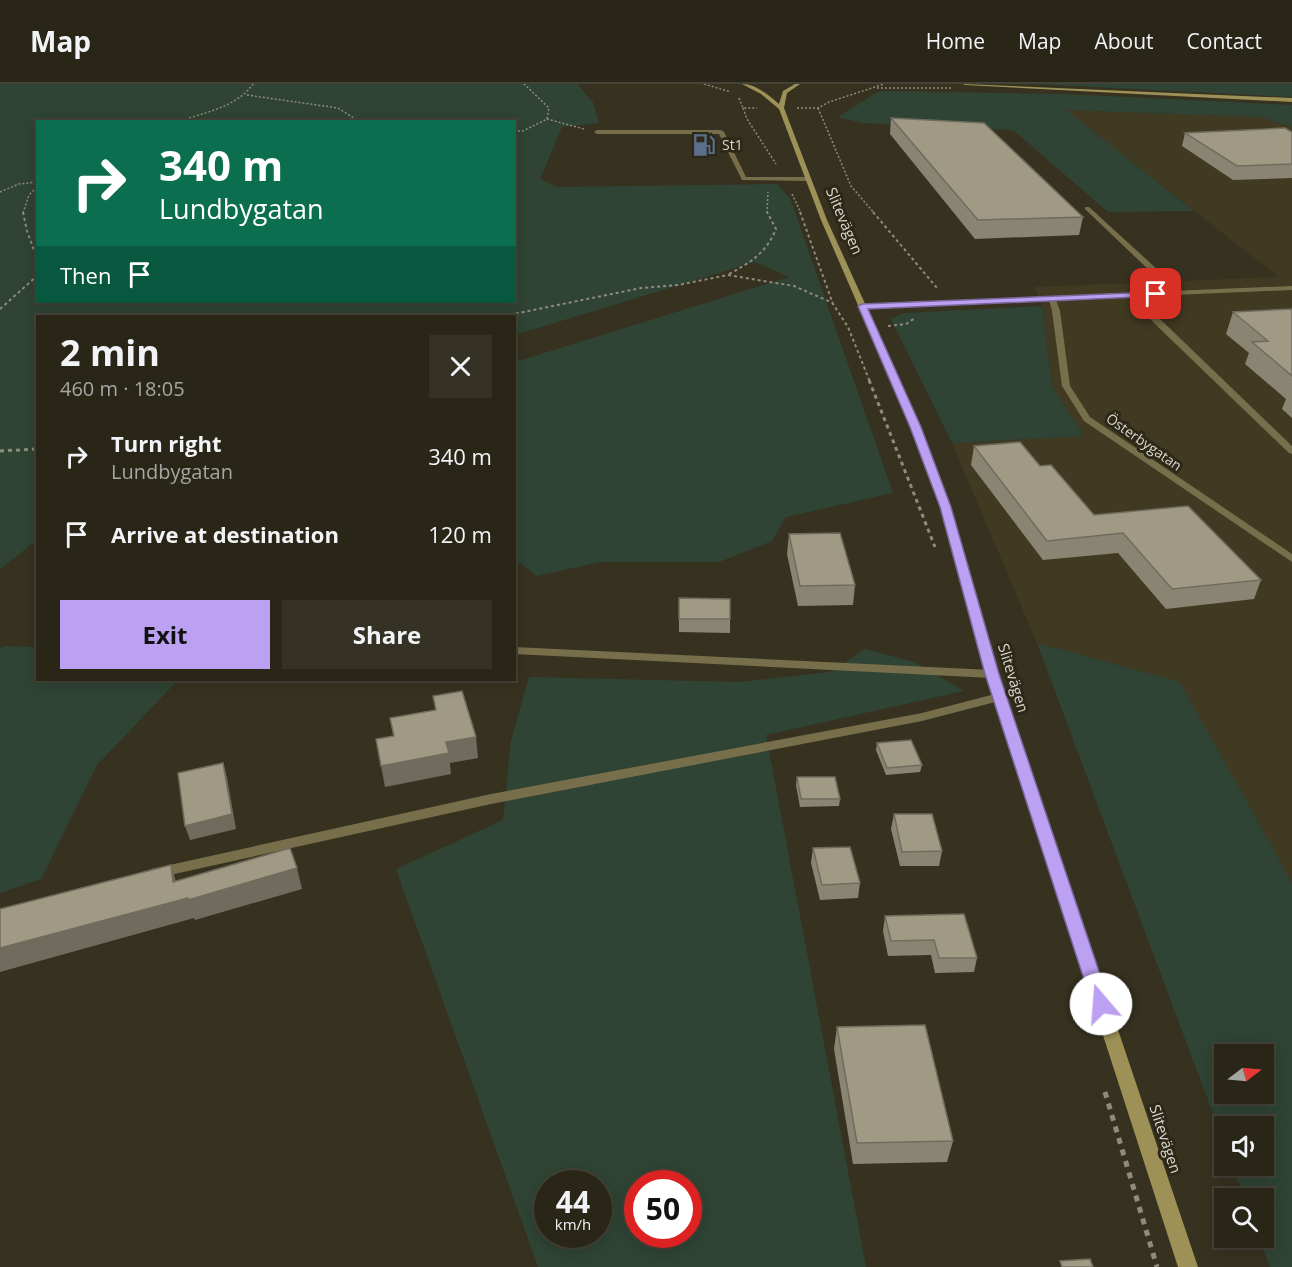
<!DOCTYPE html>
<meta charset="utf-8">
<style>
:root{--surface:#292618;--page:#353225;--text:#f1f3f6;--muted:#a5a5a2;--line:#454337;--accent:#bca0f2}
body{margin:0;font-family:"Open Sans",sans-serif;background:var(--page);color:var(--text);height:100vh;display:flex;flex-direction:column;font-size:22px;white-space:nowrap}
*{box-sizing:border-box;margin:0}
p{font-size:20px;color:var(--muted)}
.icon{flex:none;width:33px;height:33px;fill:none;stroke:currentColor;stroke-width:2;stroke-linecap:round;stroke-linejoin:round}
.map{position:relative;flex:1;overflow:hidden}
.details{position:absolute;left:36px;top:231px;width:480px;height:366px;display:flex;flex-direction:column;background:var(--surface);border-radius:0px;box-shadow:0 3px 15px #0003,0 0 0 2px var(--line)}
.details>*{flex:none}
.guide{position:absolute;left:36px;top:36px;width:480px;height:183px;border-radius:0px;box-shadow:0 3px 15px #0003,0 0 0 2px var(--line);background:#0b6e4f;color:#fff;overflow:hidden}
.needle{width:39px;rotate:74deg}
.controls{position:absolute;left:1214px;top:960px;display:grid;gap:12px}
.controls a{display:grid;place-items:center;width:60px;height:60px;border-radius:0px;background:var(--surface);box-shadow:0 3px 15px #0003,0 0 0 2px var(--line);font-size:30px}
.speed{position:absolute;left:534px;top:1086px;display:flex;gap:12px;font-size:30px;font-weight:700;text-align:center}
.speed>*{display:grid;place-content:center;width:78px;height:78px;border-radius:50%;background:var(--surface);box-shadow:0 3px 15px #0003,0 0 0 2px var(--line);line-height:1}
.speed small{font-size:15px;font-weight:400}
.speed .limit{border:9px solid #d22;background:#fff;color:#111}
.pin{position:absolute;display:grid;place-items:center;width:51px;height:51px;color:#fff;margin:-26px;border-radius:12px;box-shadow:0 3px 9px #0006}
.me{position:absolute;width:66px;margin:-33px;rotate:342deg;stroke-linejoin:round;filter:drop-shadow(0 0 4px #0008)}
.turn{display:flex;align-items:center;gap:21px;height:126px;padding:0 24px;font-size:27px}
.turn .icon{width:78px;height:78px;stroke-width:2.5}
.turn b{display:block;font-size:42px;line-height:51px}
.then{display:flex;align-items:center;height:57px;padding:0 24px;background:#0003;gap:12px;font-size:22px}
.round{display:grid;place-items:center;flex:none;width:63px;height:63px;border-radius:0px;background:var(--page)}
.headline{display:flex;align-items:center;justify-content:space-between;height:102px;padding:0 24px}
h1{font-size:36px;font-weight:700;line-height:45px}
.primary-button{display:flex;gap:12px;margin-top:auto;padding:12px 24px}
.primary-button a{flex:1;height:69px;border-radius:0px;background:var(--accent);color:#111;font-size:24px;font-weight:700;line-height:69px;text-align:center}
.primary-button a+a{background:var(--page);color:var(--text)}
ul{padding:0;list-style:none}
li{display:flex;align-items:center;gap:18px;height:78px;padding:0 24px}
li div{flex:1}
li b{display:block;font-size:22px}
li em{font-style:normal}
header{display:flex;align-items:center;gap:36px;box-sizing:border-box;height:84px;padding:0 30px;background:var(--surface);border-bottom:2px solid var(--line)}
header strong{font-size:28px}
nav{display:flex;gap:33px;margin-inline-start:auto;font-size:21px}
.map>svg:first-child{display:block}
</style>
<header>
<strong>Map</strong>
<nav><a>Home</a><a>Map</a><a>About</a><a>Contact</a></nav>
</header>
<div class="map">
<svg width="1292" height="1183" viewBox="0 0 1292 1183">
<rect width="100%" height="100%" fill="#373220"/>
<!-- built -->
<path fill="#413a22" d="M1065,26L1261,33L1292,43V799L1180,598L1037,559L952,359L1084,352L1052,302L1042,222L1035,203L1279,193Z"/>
<!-- green -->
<g fill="#2f4435" fill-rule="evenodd">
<path d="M0,0H577L593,18L599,39L562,43L540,95L556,103L777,100L790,114L893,409L786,433L772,457L719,478H600L537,492L515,475V278L789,193L755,178L515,251L514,232H38L37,456L0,485ZM38,38H514V218H38Z"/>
<path d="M1035,0H1292V13Z"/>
<path d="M879,7L1065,10L1292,21V43L1261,33L1066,26L1194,127L1108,128L1013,46L863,39L838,33Z"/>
<path d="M1042,222L1052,302L1084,352L952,359L891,235L904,229Z"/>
<path d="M1037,559L1180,598L1292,799V1183H1270L1259,1154H1263V1114H1245L1232,1082H1263V1042H1224V1059ZM1224,970H1263V1010H1224Z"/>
<path d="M4,562L37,563L38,596H178L97,681L41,795L0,809V565Z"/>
<path d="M865,565L914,578L964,607L766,651L866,1183H538L396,785L503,736L511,657L529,593L740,598L830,588ZM548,1100H598V1150H548ZM638,1100H688V1150H638Z"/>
</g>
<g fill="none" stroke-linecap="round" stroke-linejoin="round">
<!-- path-far3 -->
<g stroke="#8f8b7d" stroke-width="1.5" stroke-dasharray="2 2" stroke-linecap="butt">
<path d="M704,0L731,8"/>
<path d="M877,4H951"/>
<path d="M247,11L338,24L360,38"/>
<path d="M739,14L743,24H757"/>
<path d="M743,24L747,35L776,80"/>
<path d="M797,24H818L829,18L884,0"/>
<path d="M818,24L851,102L874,129"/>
<path d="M547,35L584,45"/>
<path d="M178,38C204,28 236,24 253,0"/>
<path d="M514,47H523L547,35L549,24L524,0"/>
<path d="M0,108L19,100L38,98"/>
<path d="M792,110L801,129"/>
<path d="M23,129L29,111L38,102"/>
<path d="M767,129L768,108"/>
</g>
<!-- path-far2 -->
<g stroke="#8f8b7d" stroke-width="2" stroke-dasharray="3 3" stroke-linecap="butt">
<path d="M23,128L27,147L38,177"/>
<path d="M800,128L833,220L848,243L870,298"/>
<path d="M873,128L937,204"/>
<path d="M729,190C750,179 767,168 776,145L767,128"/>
<path d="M0,225L38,191"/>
<path d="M504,232L641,204L678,201L728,191L794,202L833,219"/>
<path d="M888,242L906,240L915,234"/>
</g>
<!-- path-far1 -->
<g stroke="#8f8b7d" stroke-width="3" stroke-dasharray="4 4" stroke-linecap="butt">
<path d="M869,296L935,463"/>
<path d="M0,367L38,365"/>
</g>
<!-- path -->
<path stroke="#8f8b7d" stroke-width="5" stroke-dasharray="6 6" stroke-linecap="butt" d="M1105,1008L1157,1183"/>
<!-- service -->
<g fill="#776f4b" fill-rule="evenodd">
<path d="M721,46L724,48L746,93H807L810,95L807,97L742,96L719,50H597L594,48L597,46Z"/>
<path d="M1085,123H1089L1181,207V211H1175L1085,125Z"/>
<path d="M1131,209H1137L1160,235L1292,362V370L1289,369L1154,239L1131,213Z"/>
<path d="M514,563L992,586L998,590L992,594L514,570Z"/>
<path d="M999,609L1003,610L1005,613L1003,616L922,637L491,720L156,794L151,793L149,789L151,785L156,784L491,710L922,629Z"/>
</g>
<!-- minor -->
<path fill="#776f4b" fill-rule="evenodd" d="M1292,202V206L1056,216L1060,227L1070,302L1090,333L1292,470V478L1084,337L1062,302L1052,227L1049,216L862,224L858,222L862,220Z"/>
<!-- secondary -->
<g fill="#9e9157" fill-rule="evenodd">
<path d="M742,0C756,0 768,11 779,20L783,7L795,0H800L787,9L784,24L827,136L921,343L950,423L998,590L1198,1183H1178L986,590L940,423L911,343L821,136L779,25L761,10Z"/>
<path d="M963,0L1292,14V18L965,1Z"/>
</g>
</g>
<!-- wall -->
<g fill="#8a8472">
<path d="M891,34L1083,133L1079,151L975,155L890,50Z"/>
<path d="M1292,48V94L1233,96L1182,62L1185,49Z"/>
<path d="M1292,225V334L1282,325L1286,315L1245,280L1249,269L1226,250L1233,228Z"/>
<path d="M974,362L1040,382L1094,431L1261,496L1254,515L1166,525L1118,469L1043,476L971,381Z"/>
<path d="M789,450L855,501L853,521L798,522L787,470Z"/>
<path d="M679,514L730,535V549L679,548Z"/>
<path d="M877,659L922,681L920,688L886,691L876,666Z"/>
<path d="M797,693L840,715L839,722L800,723L796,701Z"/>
<path d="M894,730L942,767L939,782H900L891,745Z"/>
<path d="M813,764L860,799L858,814L820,816L811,779Z"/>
<path d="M885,832L977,874L974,888L935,889L931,871L888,872L883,847Z"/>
<path d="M837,943L953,1057L947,1078L853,1080L834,965Z"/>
</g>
<!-- shaded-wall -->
<g fill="#706c5d">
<path d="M476,653L478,674L450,679L451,690L385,703L381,682L446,658Z"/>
<path d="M223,679L227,694L236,745L190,756L185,742Z"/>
<path d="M171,781L177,801L297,784L302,805L195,836L194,834L0,888V864L173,798Z"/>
</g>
<!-- building -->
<g fill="#a09a85" stroke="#706c5d" stroke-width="1.5">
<path d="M891,34L984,39L1083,133L978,136Z"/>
<path d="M1285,44L1292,48V80L1237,82L1185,49Z"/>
<path d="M1292,225V292L1252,258L1268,257L1233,228Z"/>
<path d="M1020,358L1040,382L1051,381L1094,431L1188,422L1261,496L1172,505L1123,449L1047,457L974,362Z"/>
<path d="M840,449L855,501L800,502L789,450Z"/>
<path d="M679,514L730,515V535H679Z"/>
<path d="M462,607L476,653L446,658L449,669L381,682L376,655L394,652L390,634L436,626L433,612Z"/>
<path d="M911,656L922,681L887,684L877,659Z"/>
<path d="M223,679L232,730L185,742L178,689Z"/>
<path d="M797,693H835L840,715H801Z"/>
<path d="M894,730H932L942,767L902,768Z"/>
<path d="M850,763L860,799L822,801L813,764Z"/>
<path d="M290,764L297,784L188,816V814L0,864V825L171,781L173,798Z"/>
<path d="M964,830L977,874H939L934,856L891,857L885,832Z"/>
<path d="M925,941L953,1057L857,1059L837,943Z"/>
<path d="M1090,1175L1093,1183H1062L1060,1177Z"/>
</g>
<!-- route -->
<path fill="#bca0f2" stroke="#7a689d" stroke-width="1.5" d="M1156,208H1159V212L868,225L921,343L951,423L999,590L1110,920L1107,925L1101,927L1094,925L1092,920L985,590L940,423L910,343L858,222L862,220Z"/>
<!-- icons -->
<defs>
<g id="fuel-bare" transform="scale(1.8)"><path d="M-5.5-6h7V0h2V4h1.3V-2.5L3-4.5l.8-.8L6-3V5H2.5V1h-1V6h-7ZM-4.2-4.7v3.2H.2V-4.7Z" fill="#5c6f8a" stroke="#2d2817" stroke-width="2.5" paint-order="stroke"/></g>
</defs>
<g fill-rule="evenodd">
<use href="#fuel-bare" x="704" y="61"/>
</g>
<g text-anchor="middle" stroke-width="6" stroke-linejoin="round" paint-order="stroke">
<!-- far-poi labels -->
<g font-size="14" fill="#dbd8ce" stroke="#2d2817" text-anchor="start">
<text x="722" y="66">St1</text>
</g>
<!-- far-street labels -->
<g font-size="14" fill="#dbd8ce" stroke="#2d2817">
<text transform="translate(1144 358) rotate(35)" y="5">Österbygatan</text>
</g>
<!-- street labels -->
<g font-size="15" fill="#dbd8ce" stroke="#2d2817">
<text transform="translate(844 137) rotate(67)" y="5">Slitevägen</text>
<text transform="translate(1013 594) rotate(73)" y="5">Slitevägen</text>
<text transform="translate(1165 1055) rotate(72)" y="5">Slitevägen</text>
</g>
</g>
</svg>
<div class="controls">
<a><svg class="needle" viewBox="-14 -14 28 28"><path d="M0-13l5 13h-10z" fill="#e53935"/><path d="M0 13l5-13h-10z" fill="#a5a5a2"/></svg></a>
<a><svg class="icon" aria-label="sound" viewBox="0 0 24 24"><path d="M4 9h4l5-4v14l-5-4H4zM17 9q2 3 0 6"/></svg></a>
<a><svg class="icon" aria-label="search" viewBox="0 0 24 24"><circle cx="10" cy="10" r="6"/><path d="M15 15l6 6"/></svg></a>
</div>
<div class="speed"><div>44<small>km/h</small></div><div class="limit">50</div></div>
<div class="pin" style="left:1156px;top:210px;background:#d93025"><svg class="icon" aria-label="arrive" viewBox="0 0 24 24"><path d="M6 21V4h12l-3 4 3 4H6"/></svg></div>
<svg class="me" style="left:1101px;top:920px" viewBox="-20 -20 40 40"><circle r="19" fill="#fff"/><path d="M0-13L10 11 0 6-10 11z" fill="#bca0f2"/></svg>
<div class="guide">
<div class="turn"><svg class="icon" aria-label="right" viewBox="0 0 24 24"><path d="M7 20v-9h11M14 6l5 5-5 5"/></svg><div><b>340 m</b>Lundbygatan</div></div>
<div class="then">Then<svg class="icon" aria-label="arrive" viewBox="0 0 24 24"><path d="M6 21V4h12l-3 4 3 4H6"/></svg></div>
</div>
<section class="details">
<div class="headline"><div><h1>2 min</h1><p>460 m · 18:05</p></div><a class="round"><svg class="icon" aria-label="close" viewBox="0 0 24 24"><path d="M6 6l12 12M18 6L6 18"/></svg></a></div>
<ul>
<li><svg class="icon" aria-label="right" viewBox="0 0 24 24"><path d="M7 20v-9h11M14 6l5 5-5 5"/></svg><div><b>Turn right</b><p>Lundbygatan</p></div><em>340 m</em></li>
<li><svg class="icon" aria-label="arrive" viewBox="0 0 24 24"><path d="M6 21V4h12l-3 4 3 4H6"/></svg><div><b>Arrive at destination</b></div><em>120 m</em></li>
</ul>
<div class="primary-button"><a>Exit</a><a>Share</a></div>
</section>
</div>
